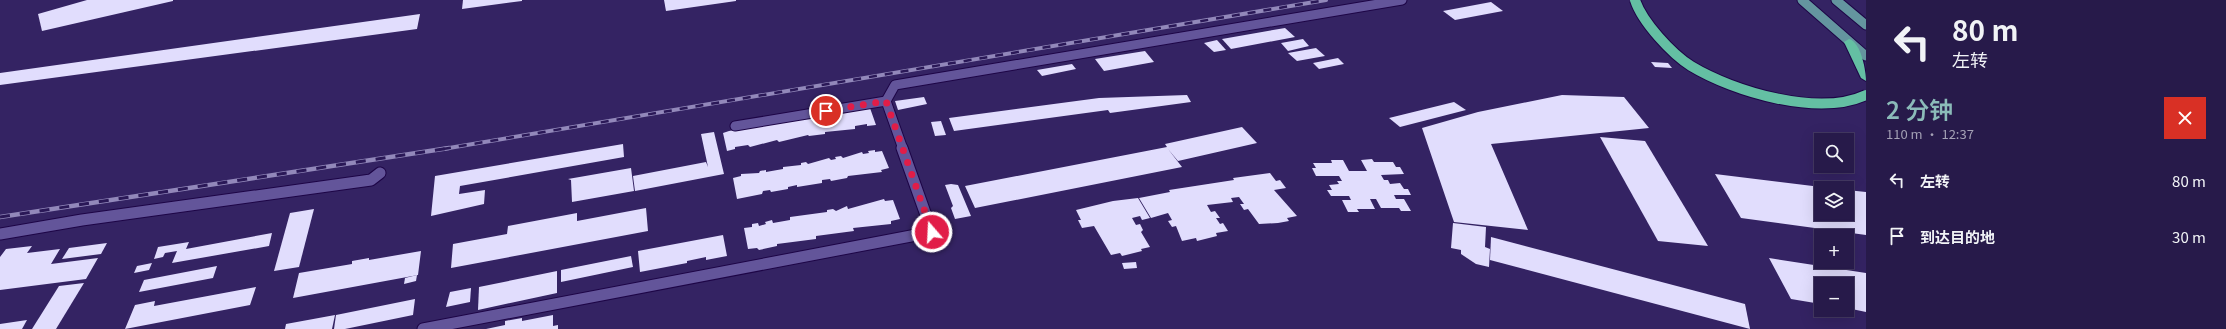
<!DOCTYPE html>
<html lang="zh">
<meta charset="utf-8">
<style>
:root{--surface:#271a4a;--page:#2f2351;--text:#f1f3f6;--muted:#a4a1b5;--line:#433862;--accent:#8bbbb9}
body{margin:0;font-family:Georgia,"Noto Sans SC",serif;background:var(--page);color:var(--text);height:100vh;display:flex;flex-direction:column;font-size:15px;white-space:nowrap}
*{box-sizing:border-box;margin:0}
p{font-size:13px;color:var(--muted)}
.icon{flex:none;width:22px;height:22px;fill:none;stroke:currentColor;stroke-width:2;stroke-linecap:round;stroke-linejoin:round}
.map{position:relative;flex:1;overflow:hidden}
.panel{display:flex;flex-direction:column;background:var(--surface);width:360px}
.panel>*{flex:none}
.banner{background:#271a4a;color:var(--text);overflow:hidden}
.buttons{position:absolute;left:1814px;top:133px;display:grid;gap:8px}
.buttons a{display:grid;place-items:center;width:40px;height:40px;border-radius:0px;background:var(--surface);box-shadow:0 4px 16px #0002,0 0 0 1px var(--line);font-size:20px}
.pin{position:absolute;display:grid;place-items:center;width:34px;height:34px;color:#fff;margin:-17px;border:2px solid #fff;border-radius:50%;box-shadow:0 1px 4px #0007}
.me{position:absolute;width:44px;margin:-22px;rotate:341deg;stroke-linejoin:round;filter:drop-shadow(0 0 3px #0008)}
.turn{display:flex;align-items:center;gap:14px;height:84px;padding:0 20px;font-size:18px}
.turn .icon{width:52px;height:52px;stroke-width:2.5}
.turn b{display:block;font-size:28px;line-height:34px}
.round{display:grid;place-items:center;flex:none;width:42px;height:42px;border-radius:0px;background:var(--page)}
.headline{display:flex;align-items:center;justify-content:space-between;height:68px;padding:0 20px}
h1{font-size:24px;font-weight:600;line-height:30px;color:var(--accent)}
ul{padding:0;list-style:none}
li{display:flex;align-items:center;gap:12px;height:56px;padding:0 20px}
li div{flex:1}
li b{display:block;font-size:15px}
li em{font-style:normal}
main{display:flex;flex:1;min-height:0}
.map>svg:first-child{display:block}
</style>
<main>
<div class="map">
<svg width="1866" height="329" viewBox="0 0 1866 329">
<rect width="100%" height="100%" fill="#342363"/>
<!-- building -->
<g fill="#e1ddfd">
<path d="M87,0H173V1L42,31L38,14Z"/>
<path d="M463,0H522V1L462,9Z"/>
<path d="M664,0H736V1L666,11Z"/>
<path d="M1491,2L1503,11L1455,20L1443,11Z"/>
<path d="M420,14L417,29L0,85V73Z"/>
<path d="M1285,28L1295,37L1231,49L1222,39Z"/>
<path d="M1303,39L1309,46L1288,51L1281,43Z"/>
<path d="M1217,40L1226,50L1214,52L1204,43Z"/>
<path d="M1316,48L1325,56L1297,61L1288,53Z"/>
<path d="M1145,51L1154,62L1104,71L1095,59Z"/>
<path d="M1338,58L1344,64L1319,69L1313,63Z"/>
<path d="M1651,62L1668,63L1672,68L1655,67Z"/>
<path d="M1072,64L1076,69L1042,76L1037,70Z"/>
<path d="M1187,95L1191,102L1110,113L1108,110L954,131L949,118L1099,98Z"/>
<path d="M1562,95L1624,97L1649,128L1491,144L1528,230L1454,222L1422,128L1478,112Z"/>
<path d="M924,97L927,104L898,110L895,101Z"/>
<path d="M1454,102L1466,110L1400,127L1389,118Z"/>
<path d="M870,108L876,125L867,126V124L855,126V129L825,132V134L809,136L808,135L779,142L777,140L750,147L748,145L735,147V149L727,151L723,133L729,131Z"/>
<path d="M941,121L946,135L935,136L931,122Z"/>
<path d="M1242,127L1257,143L1178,161L1168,149L1182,167L975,208L965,186L1167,147L1165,144Z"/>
<path d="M714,132L724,174L635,191L633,176L706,162L708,167L701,134Z"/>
<path d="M1600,137L1645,141L1708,246L1658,241Z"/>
<path d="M623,144L624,157L460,186L459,194L485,190L484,204L431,216L435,176Z"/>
<path d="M875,150V152L882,151L889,168L881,170L882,172L848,176L847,178L831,181L830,179L822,180V183L797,187V185L788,187V189L771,192L770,190L763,191L762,194L737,199L733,178L741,176V174L759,173L760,171L766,170V172L783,169V167L801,165V163L806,162L808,164L829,158L831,160L836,159L835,157L841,156L843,158L862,152L863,154L869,153L868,151Z"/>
<path d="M1372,159L1374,162H1393L1396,167H1400L1404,174L1381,175L1384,180H1388L1390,184L1400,183L1404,189H1408L1411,195H1394L1396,199H1404L1411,211H1401L1399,208H1381L1376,199H1370L1375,209H1357L1359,212H1348L1342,200H1351L1349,196H1331L1327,190H1332L1329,185L1339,184L1337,181H1342L1339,176H1316L1312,168H1316L1313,163H1332L1331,160H1343L1349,171H1367L1361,160Z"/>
<path d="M631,168L634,191L572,202L571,180L568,179Z"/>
<path d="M1270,173L1276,181L1280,180L1286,188L1274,190L1297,216L1287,218L1289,221L1278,223L1259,224L1248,209L1244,210L1240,204H1244L1239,197L1231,198L1233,202L1207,205L1211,212L1215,211L1220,218H1216L1220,224L1223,223L1228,231L1216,233L1217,236L1197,241L1196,238L1182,241L1176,226L1172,227L1168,221L1172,220L1168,213L1151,218L1139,198L1170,192L1169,190L1234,180L1233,178Z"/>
<path d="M1715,174L1821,187V214H1847V190L1866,192V235L1741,218Z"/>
<path d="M951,184L958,185L971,216L955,219L951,208L953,206L945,185Z"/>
<path d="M1138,198L1150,218L1142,220L1140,216L1132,218L1136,225L1140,224L1143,230L1141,232L1150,247L1141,249L1142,251L1122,256L1120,253L1111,255L1094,226L1082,228L1078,220H1081L1076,210L1113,201Z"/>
<path d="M884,199L885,201L893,200L900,219L891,221V224L853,228L854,231L816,236V239L777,244V246L759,250L757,248L748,249L744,228L752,227V224L758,223L759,226L766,224L765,222L772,220L773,223L790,220V217L827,212V210L833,209L836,211L847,206L848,209Z"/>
<path d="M646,208L648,231L451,268L453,244L507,234L508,226L577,213V221Z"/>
<path d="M314,209L299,267L274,271L290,213Z"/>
<path d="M1453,223L1486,227L1485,247L1490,249L1489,267L1476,264L1461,254V250L1451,248Z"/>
<path d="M272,233L269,246L172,263L177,251L165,253L163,257L154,259L158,247L189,242L186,249Z"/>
<path d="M723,235L727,256L706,260V257L687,261V263L640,272L638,251Z"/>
<path d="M1491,237L1745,304L1750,329L1490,260Z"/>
<path d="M107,243L101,254L62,259L69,248Z"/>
<path d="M32,246L27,253L60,249L51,264L98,258L86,279L0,290V257L6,249Z"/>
<path d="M421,251L418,275L293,298L299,273L352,264V261L369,258V260Z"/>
<path d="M631,256L633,267L561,282V270Z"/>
<path d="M1769,258L1866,273V312L1847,308V284H1821V304L1791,299Z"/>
<path d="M1136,262L1137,268L1124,269L1122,263Z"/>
<path d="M152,263L149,270L134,273L137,266Z"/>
<path d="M217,266L213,278L139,292L144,280Z"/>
<path d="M557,271V293L478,310L479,287Z"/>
<path d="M417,275L416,281L404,284L405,278Z"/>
<path d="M84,283L56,329H32L59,286Z"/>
<path d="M256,287L250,305L125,329L135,305L155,301L154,306Z"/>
<path d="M471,288L470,302L446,307L450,292Z"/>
<path d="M415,299L413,315L345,329H334L336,315Z"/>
<path d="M335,315L332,329H285L286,324Z"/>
<path d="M553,315V326L558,325V329H486L505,325V321L522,318V321Z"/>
<path d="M27,320L22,329H0V324Z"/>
</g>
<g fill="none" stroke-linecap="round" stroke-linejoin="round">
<!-- minor-far1 casing -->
<g stroke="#1d0546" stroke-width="11">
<g id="minor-far1">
<path d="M735,126L886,101"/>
<path d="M903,149L886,101L895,85L1402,0"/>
</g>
</g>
<!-- minor casing -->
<g stroke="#1d0546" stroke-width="13">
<g id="minor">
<path d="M0,234L82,220L371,180L380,173"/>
<path d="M423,329L932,232L902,148"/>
</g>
</g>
<!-- major casing -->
<g stroke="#1d0546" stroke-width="11">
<g id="major">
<path d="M1802,0L1866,56"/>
<path d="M1836,0L1866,25"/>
</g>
</g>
<!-- highway casing -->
<g stroke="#1d0546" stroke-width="2">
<path id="highway" d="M1849,39C1861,42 1866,71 1866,81L1861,78L1844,42Z"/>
</g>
<!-- minor-far1 -->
<use href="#minor-far1" stroke="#63559a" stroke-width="9"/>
<!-- minor -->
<use href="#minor" stroke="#63559a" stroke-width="11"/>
<!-- major -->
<use href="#major" stroke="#64959f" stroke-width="9"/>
<!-- highway -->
<use href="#highway" fill="#64bfa3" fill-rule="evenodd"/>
<!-- rail-far1 casing -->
<g stroke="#9288ba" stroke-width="4">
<path id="rail-far1" d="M443,149L1326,0"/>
</g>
<!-- rail casing -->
<g stroke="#9288ba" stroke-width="4.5">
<path id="rail" d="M0,217L449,148"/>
</g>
<!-- rail-far1 -->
<use href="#rail-far1" stroke="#2a1857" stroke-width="2.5" stroke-dasharray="8" stroke-linecap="butt"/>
<!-- rail -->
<use href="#rail" stroke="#2a1857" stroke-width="3" stroke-dasharray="10" stroke-linecap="butt"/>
<!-- highway-bridge casing -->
<g stroke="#1d0546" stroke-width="12" stroke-linecap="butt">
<path id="highway-bridge" d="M1635,0C1642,22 1672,54 1691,66C1734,92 1819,117 1866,95"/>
</g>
<!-- highway-bridge -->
<use href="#highway-bridge" stroke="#64bfa3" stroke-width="10"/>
</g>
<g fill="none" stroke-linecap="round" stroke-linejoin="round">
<!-- route -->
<path stroke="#e11d48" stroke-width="7" stroke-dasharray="0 12.6" d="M826,111L886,101L932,232"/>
</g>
</svg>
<div class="buttons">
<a><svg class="icon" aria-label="search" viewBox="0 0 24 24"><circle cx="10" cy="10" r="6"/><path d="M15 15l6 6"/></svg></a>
<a><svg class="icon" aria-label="layers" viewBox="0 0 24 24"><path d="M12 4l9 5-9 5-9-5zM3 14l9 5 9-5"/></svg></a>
<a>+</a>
<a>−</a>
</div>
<div class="pin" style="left:826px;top:111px;background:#d93025"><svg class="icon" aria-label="arrive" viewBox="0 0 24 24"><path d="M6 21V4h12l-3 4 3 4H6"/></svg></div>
<svg class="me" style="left:932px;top:232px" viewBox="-20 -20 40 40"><circle r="17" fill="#e11d48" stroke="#fff" stroke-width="3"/><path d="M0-11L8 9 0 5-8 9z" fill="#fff"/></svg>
</div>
<section class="panel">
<div class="banner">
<div class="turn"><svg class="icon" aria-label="left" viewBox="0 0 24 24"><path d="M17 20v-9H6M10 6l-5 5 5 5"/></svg><div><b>80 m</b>左转</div></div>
</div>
<div class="headline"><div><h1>2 分钟</h1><p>110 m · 12:37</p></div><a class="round" style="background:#d93025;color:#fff"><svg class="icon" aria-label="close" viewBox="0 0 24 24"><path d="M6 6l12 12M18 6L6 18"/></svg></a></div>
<ul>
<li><svg class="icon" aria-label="left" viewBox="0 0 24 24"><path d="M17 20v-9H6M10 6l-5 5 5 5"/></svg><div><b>左转</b></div><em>80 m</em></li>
<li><svg class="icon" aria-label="arrive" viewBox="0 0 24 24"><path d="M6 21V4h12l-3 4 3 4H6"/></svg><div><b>到达目的地</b></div><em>30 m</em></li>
</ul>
</section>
</main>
